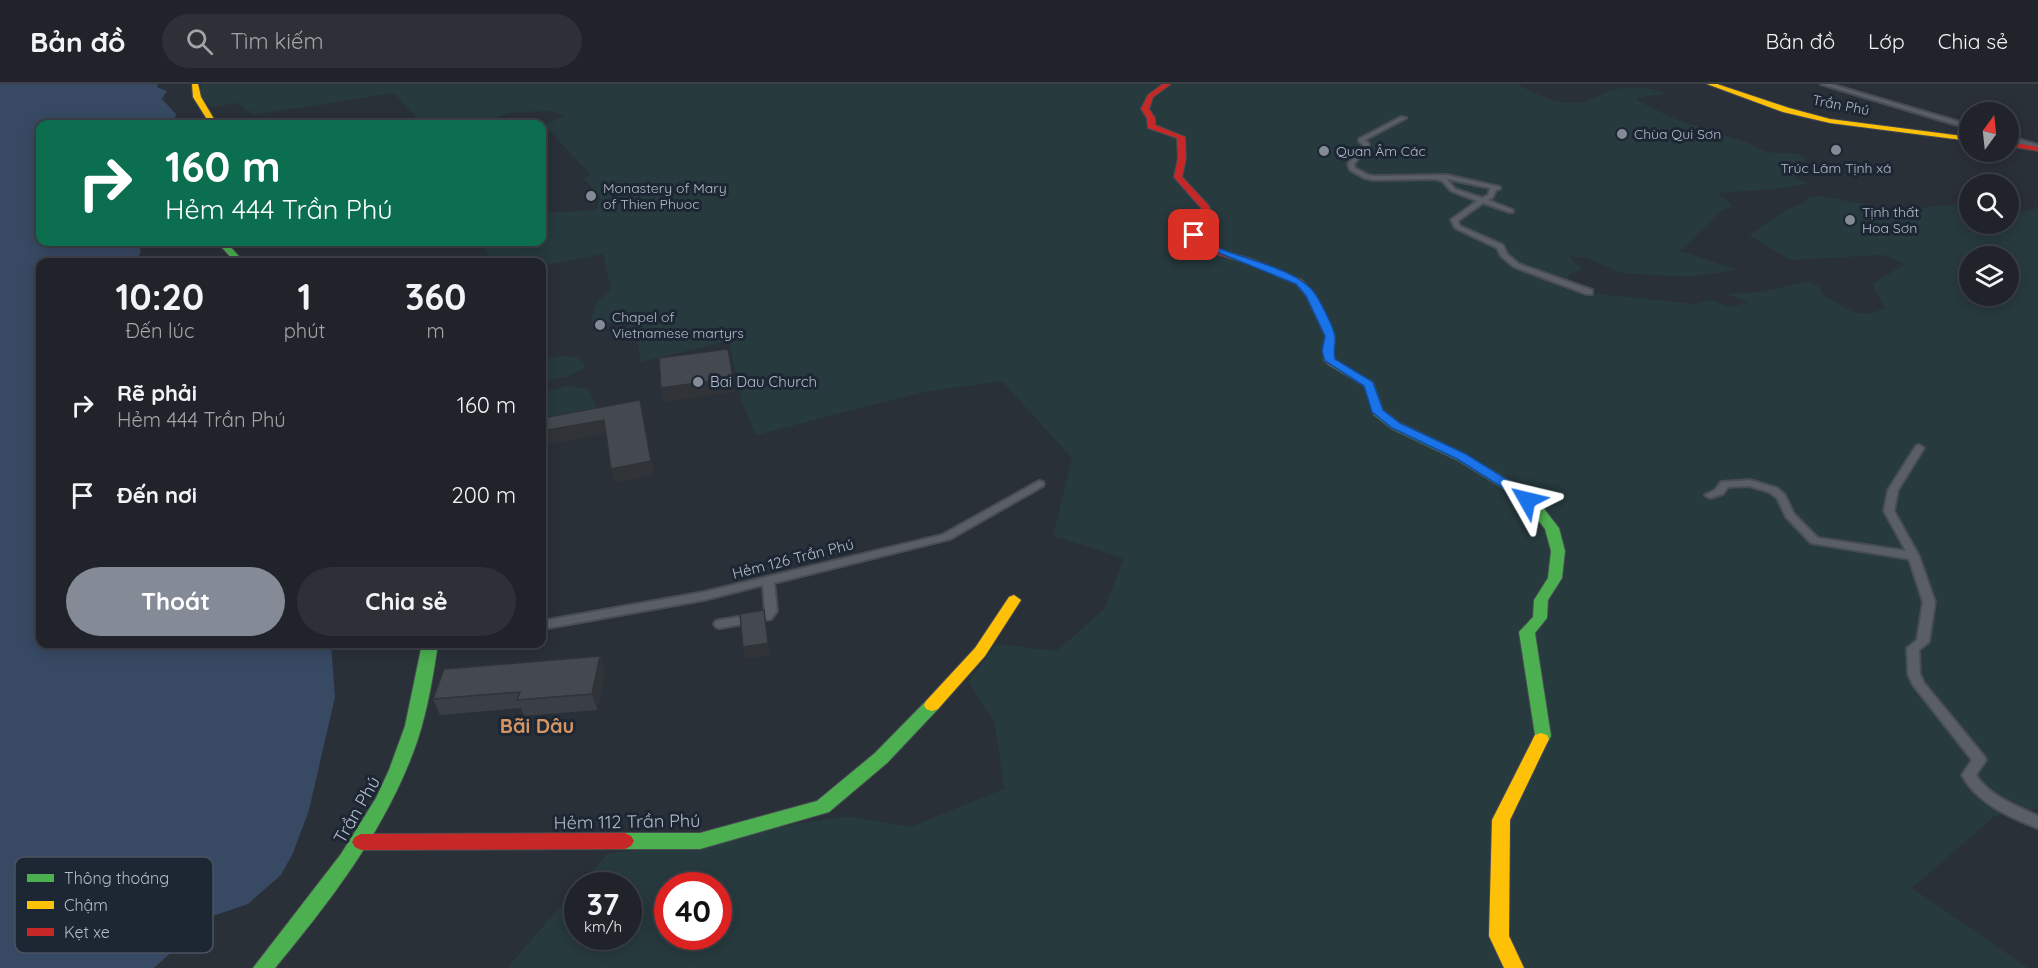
<!DOCTYPE html>
<html lang="vi">
<meta charset="utf-8">
<style>
:root{--surface:#20242a;--page:#2d3036;--text:#f1f3f6;--muted:#a2a4a8;--line:#3d4147;--accent:#848b96}
body{margin:0;font-family:Quicksand,sans-serif;background:var(--page);color:var(--text);height:100vh;display:flex;flex-direction:column;font-size:22px;white-space:nowrap}
*{box-sizing:border-box;margin:0}
p{font-size:20px;color:var(--muted)}
.icon{flex:none;width:33px;height:33px;fill:none;stroke:currentColor;stroke-width:2;stroke-linecap:round;stroke-linejoin:round}
.map{position:relative;flex:1;overflow:hidden}
.details{position:absolute;left:36px;top:174px;width:510px;height:390px;display:flex;flex-direction:column;background:var(--surface);border-radius:12px;box-shadow:0 3px 15px #0003,0 0 0 2px var(--line)}
.details>*{flex:none}
.banner{position:absolute;left:36px;top:36px;width:510px;height:126px;border-radius:12px;box-shadow:0 3px 15px #0003,0 0 0 2px var(--line);background:#0b6e4f;color:#fff;overflow:hidden}
.needle{width:39px;rotate:15deg}
.tools{position:absolute;left:1959px;top:18px;display:grid;gap:12px}
.tools a{display:grid;place-items:center;width:60px;height:60px;border-radius:50%;background:var(--surface);box-shadow:0 3px 15px #0003,0 0 0 2px var(--line);font-size:30px}
.speed{position:absolute;left:564px;top:788px;display:flex;gap:12px;font-size:30px;font-weight:700;text-align:center}
.speed>*{display:grid;place-content:center;width:78px;height:78px;border-radius:50%;background:var(--surface);box-shadow:0 3px 15px #0003,0 0 0 2px var(--line);line-height:1}
.speed small{font-size:15px;font-weight:400}
.speed .limit{border:9px solid #d22;background:#fff;color:#111}
.pin{position:absolute;display:grid;place-items:center;width:51px;height:51px;color:#fff;margin:-26px;border-radius:12px;box-shadow:0 3px 9px #0006}
.me{position:absolute;width:66px;margin:-33px;rotate:307deg;stroke-linejoin:round;filter:drop-shadow(0 0 4px #0008)}
.turn{display:flex;align-items:center;gap:21px;height:126px;padding:0 30px;font-size:27px}
.turn .icon{width:78px;height:78px;stroke-width:2.5}
.turn b{display:block;font-size:42px;line-height:51px}
.eta{display:flex;justify-content:space-evenly;align-items:center;height:102px;text-align:center}
.eta b{font-size:36px;font-weight:800;line-height:42px}
.button{display:flex;gap:12px;margin-top:auto;padding:12px 30px}
.button a{flex:1;height:69px;border-radius:36px;background:var(--accent);color:#fff;font-size:24px;font-weight:800;line-height:69px;text-align:center}
.button a+a{background:var(--page);color:var(--text)}
ul{padding:0;list-style:none}
li{display:flex;align-items:center;gap:18px;height:90px;padding:0 30px}
li div{flex:1}
li b{display:block;font-size:22px}
li em{font-style:normal}
header{display:flex;align-items:center;gap:36px;box-sizing:border-box;height:84px;padding:0 30px;background:var(--surface);border-bottom:2px solid var(--line)}
header strong{font-size:28px}
nav{display:flex;gap:33px;margin-inline-start:auto;font-size:21px}
.search{width:420px;height:54px;background:var(--page);display:flex;align-items:center;gap:15px;box-sizing:border-box;padding:0 21px;border-radius:33px;color:var(--muted);font-size:22px}
.map>svg:first-child{display:block}
</style>
<header>
<strong>Bản đồ</strong>
<div class="search"><svg class="icon" aria-label="search" viewBox="0 0 24 24"><circle cx="10" cy="10" r="6"/><path d="M15 15l6 6"/></svg>Tìm kiếm</div>
<nav><a>Bản đồ</a><a>Lớp</a><a>Chia sẻ</a></nav>
</header>
<div class="map">
<svg width="2038" height="884" viewBox="0 0 2038 884">
<rect width="100%" height="100%" fill="#2a3038"/>
<!-- green -->
<g fill="#273a3e" fill-rule="evenodd">
<path d="M202,0H1517C1534,9 1558,21 1579,19C1589,18 1599,11 1609,7C1626,1 1651,2 1668,10L1638,13L1636,16L1675,35L1748,59L1766,68L1800,70L1807,76L1795,80L1804,88L1794,94L1809,99L1777,105L1718,109L1733,122L1722,126L1680,167L1737,186L1689,193L1621,189L1587,174L1571,172L1572,176L1582,184L1568,192L1570,207L1695,220L1710,216L1731,223L1748,218L1726,210L1761,208L1809,197L1819,203L1823,211L1853,228L1869,230L1886,224L1872,200L1905,180L1883,171L1790,176L1749,151L1790,124L1803,120L1810,113L1820,112L1897,126L1958,120L1969,123L1970,140H2008L2009,131L2038,124V725L1995,732L1912,804L2028,884H507L577,803L578,852H628V801H580L607,770L848,732L910,743L1004,705L995,639L968,598L997,560L1057,567L1104,525L1124,474L1053,452L1072,374L1002,297L923,308L756,351L742,318L729,257L640,278L637,246L624,240L590,238L597,218L611,206L603,170L542,182V178H492L480,158H542V129L597,126L600,113L583,94L591,91L543,40L565,32L552,27L508,29L487,40H370L416,33L394,9L252,31L238,19L212,23L203,15L199,6ZM1970,172H2008V212H1970ZM668,801H718V852H668Z"/>
<path d="M564,272L576,273L584,279V284L569,292L542,298V275Z"/>
<path d="M569,302L589,305L597,325L542,340V308Z"/>
</g>
<!-- water -->
<path fill="#384963" d="M0,0H158L157,3L167,7L162,15L176,30L174,40H40V158H137L141,168L137,175L146,178H40V560H331L335,613L309,726L293,769L281,791L258,811L248,820L210,833L154,884H0Z"/>
<g fill="none" stroke-linecap="round" stroke-linejoin="round">
<!-- street casing -->
<g stroke="#484c53" stroke-width="4">
<g id="street">
<path d="M1821,0H1830L1970,41V45Z"/>
<path d="M1401,33L1406,34L1365,56L1369,60L1368,67L1360,72L1354,80L1355,84L1368,91L1373,92L1447,91L1500,103V105L1496,106L1493,113L1488,116L1513,126V128H1509L1483,119L1458,137L1460,142L1503,161L1507,170L1519,180L1592,206V210H1586L1514,183L1501,172L1497,164L1455,144L1451,136L1452,135L1477,117L1451,107L1442,97L1435,95L1373,96L1364,94L1350,86L1348,80L1356,70L1362,66L1363,61L1359,57V55ZM1447,95L1490,104L1488,111L1482,114L1455,105Z"/>
<path d="M2008,52L2038,61V65L2008,56Z"/>
<path d="M1919,361L1924,364L1898,406L1894,427L1919,472L1935,518L1929,558L1919,566L1920,590L1924,599L1984,672L1986,676L1976,691C1989,712 2017,722 2038,732V744C2010,734 1976,718 1962,691L1972,676L1913,601L1908,590L1907,564L1917,556L1923,518L1909,475L1811,459L1786,433L1777,414L1769,408L1749,402L1728,403L1723,410L1710,414L1705,411L1715,406L1721,398L1750,396L1777,404L1785,411L1794,430L1818,454L1906,467L1884,427L1888,406L1916,362Z"/>
<path d="M1039,397L1043,398L1044,400L1043,402L950,455L774,499L777,527L771,535L720,544L716,543L714,540L716,537L720,536L763,529L765,526L763,501L704,516L542,545V537L704,508L942,451Z"/>
<path d="M424,560H439L437,563H426Z"/>
</g>
</g>
<!-- fast casing -->
<g stroke="#484c53" stroke-width="2">
<g id="fast">
<path d="M217,158H226L244,178H235Z"/>
<path d="M1333,276L1373,298L1383,326L1400,339L1465,370L1522,404L1541,421L1559,444L1565,467L1562,494L1548,516L1547,534L1535,549L1551,652L1547,659L1541,661L1535,659L1533,655L1535,651L1519,548L1533,533L1534,516L1548,494L1551,467L1545,445L1531,427L1512,410L1457,376L1392,345L1374,331L1364,302L1329,281L1327,279Z"/>
<path d="M422,560H438C433,592 428,624 418,655C389,741 333,814 275,884H253L341,770L376,714L389,686L405,642Z"/>
<path d="M932,615L938,617L940,621L938,625L887,679L829,728L700,765H625L619,762L616,757L619,752L625,749H700L817,717L875,669L926,617Z"/>
</g>
</g>
<!-- slow casing -->
<g stroke="#484c53" stroke-width="2">
<g id="slow">
<path d="M192,0H198L201,13L217,40H210L193,13Z"/>
<path d="M1707,0H1717L1789,24L1830,35L1970,53V57L1830,39L1783,28Z"/>
<path d="M1014,511L1021,516L985,572L938,625L932,627L926,625L924,621L926,617L975,564L1009,513Z"/>
<path d="M1541,649L1547,651L1549,655L1510,736L1509,852L1524,884H1504L1489,852L1492,736L1535,651Z"/>
</g>
</g>
<!-- jam casing -->
<g stroke="#484c53" stroke-width="2">
<g id="jam">
<path d="M1163,0H1171L1153,13L1149,25L1155,34V41L1185,53L1186,74L1182,93L1209,122L1212,130L1200,144V155L1222,166L1252,175L1302,196L1316,211L1335,252L1333,267L1335,276L1339,279L1337,281H1329L1324,277L1323,267L1325,252L1306,212L1296,200L1246,179L1216,170L1190,156V144L1203,130L1202,125L1174,93L1178,74L1177,54L1148,44L1147,34L1141,25L1148,11Z"/>
<path d="M2008,58L2038,63V67L2008,62Z"/>
<path d="M625,749L631,752L634,757L631,762L625,765L361,766L355,763L352,758L355,753L361,750Z"/>
</g>
</g>
<!-- street -->
<use href="#street" fill="#5a5e66" fill-rule="evenodd"/>
<!-- fast -->
<use href="#fast" fill="#4caf50" fill-rule="evenodd"/>
<!-- slow -->
<use href="#slow" fill="#ffc107" fill-rule="evenodd"/>
<!-- jam -->
<use href="#jam" fill="#c62828" fill-rule="evenodd"/>
</g>
<!-- wall -->
<path fill="#3a3f45" d="M600,572L605,588L597,626L524,632L521,624L440,631L433,615Z"/>
<!-- shaded-wall -->
<g fill="#303338">
<path d="M728,265L735,308L664,318L661,304Z"/>
<path d="M640,316L655,391L615,399L611,385Z"/>
<path d="M604,336L607,349L542,362V347Z"/>
<path d="M764,526L770,571L746,575L743,563Z"/>
<path d="M600,572L605,588L597,626L592,610Z"/>
</g>
<!-- building -->
<g fill="#444950" stroke="#303338" stroke-width="1.5">
<path d="M728,265L733,294L661,304L659,274Z"/>
<path d="M640,316L651,377L611,385L604,336L542,347V334Z"/>
<path d="M764,526L768,559L743,563L740,530Z"/>
<path d="M600,572L592,610L517,616L520,608L433,615L444,585Z"/>
</g>
<!-- route -->
<path fill="#1a73e8" stroke="#114b97" stroke-width="1.5" d="M1190,149H1197C1208,172 1295,177 1316,211C1321,219 1334,244 1335,252C1336,261 1333,266 1335,275L1373,298L1383,326L1400,339L1466,370L1511,398L1531,413L1533,416L1531,418H1522L1502,403L1457,375L1392,344L1372,328L1364,302L1325,277L1322,267L1325,252L1306,212L1296,200L1192,158Z"/>
<!-- markers -->
<g fill="#848b96" stroke="#1d2633" stroke-width="2">
<circle cx="1622" cy="50" r="6"/>
<circle cx="1836" cy="66" r="6"/>
<circle cx="1324" cy="67" r="6"/>
<circle cx="591" cy="112" r="6"/>
<circle cx="1850" cy="136" r="6"/>
<circle cx="600" cy="241" r="6"/>
<circle cx="698" cy="298" r="6"/>
</g>
<g text-anchor="middle" stroke-width="6" stroke-linejoin="round" paint-order="stroke">
<!-- far-street labels -->
<g font-size="14" fill="#b4bcc9" stroke="#1d2633">
<text transform="translate(1841 21) rotate(11)" y="5">Trần Phú</text>
</g>
<!-- far-poi labels -->
<g font-size="14" fill="#b4bcc9" stroke="#1d2633" text-anchor="start">
<text x="1634" y="55">Chùa Qui Sơn</text>
<text x="1336" y="72">Quan Âm Các</text>
<text x="1836" y="89" text-anchor="middle">Trúc Lâm Tịnh xá</text>
<text x="603" y="109">Monastery of Mary<tspan x="603" dy="16">of Thien Phuoc</tspan></text>
<text x="1862" y="133">Tịnh thất<tspan x="1862" dy="16">Hoa Sơn</tspan></text>
<text x="612" y="238">Chapel of<tspan x="612" dy="16">Vietnamese martyrs</tspan></text>
</g>
<!-- poi labels -->
<g font-size="15" fill="#b4bcc9" stroke="#1d2633" text-anchor="start">
<text x="710" y="303">Bai Dau Church</text>
</g>
<!-- street labels -->
<g font-size="15" fill="#b4bcc9" stroke="#1d2633">
<text transform="translate(793 475) rotate(-14)" y="5">Hẻm 126 Trần Phú</text>
</g>
<!-- near-street labels -->
<g font-size="18" fill="#b4bcc9" stroke="#1d2633">
<text transform="translate(357 726) rotate(-60)" y="6">Trần Phú</text>
<text transform="translate(627 738) rotate(-1)" y="6">Hẻm 112 Trần Phú</text>
</g>
<!-- near-neighbourhood labels -->
<g font-size="20" font-weight="bold" fill="#d59563" stroke="#1d2633">
<text x="537" y="649">Bãi Dâu</text>
</g>
</g>
<!-- legend -->
<rect x="15" y="773" width="198" height="96" rx="9" fill="#1d2633" stroke="#4a5360" stroke-width="1.5"/>
<rect x="27" y="790" width="27" height="8" fill="#4caf50"/>
<rect x="27" y="817" width="27" height="8" fill="#ffc107"/>
<rect x="27" y="844" width="27" height="8" fill="#c62828"/>
<g font-size="16" fill="#b4bcc9">
<text x="64" y="800">Thông thoáng</text>
<text x="64" y="827">Chậm</text>
<text x="64" y="854">Kẹt xe</text>
</g>
</svg>
<div class="tools">
<a><svg class="needle" viewBox="-14 -14 28 28"><path d="M0-13l5 13h-10z" fill="#e53935"/><path d="M0 13l5-13h-10z" fill="#a2a4a8"/></svg></a>
<a><svg class="icon" aria-label="search" viewBox="0 0 24 24"><circle cx="10" cy="10" r="6"/><path d="M15 15l6 6"/></svg></a>
<a><svg class="icon" aria-label="layers" viewBox="0 0 24 24"><path d="M12 4l9 5-9 5-9-5zM3 14l9 5 9-5"/></svg></a>
</div>
<div class="speed"><div>37<small>km/h</small></div><div class="limit">40</div></div>
<div class="pin" style="left:1194px;top:151px;background:#d93025"><svg class="icon" aria-label="arrive" viewBox="0 0 24 24"><path d="M6 21V4h12l-3 4 3 4H6"/></svg></div>
<svg class="me" style="left:1527px;top:416px" viewBox="-20 -20 40 40"><path d="M0-17L14 15 0 8-14 15z" fill="#1a73e8" stroke="#fff" stroke-width="4"/></svg>
<div class="banner">
<div class="turn"><svg class="icon" aria-label="right" viewBox="0 0 24 24"><path d="M7 20v-9h11M14 6l5 5-5 5"/></svg><div><b>160 m</b>Hẻm 444 Trần Phú</div></div>
</div>
<section class="details">
<div class="eta">
<div><b>10:20</b><p>Đến lúc</p></div>
<div><b>1</b><p>phút</p></div>
<div><b>360</b><p>m</p></div>
</div>
<ul>
<li><svg class="icon" aria-label="right" viewBox="0 0 24 24"><path d="M7 20v-9h11M14 6l5 5-5 5"/></svg><div><b>Rẽ phải</b><p>Hẻm 444 Trần Phú</p></div><em>160 m</em></li>
<li><svg class="icon" aria-label="arrive" viewBox="0 0 24 24"><path d="M6 21V4h12l-3 4 3 4H6"/></svg><div><b>Đến nơi</b></div><em>200 m</em></li>
</ul>
<div class="button"><a>Thoát</a><a>Chia sẻ</a></div>
</section>
</div>
